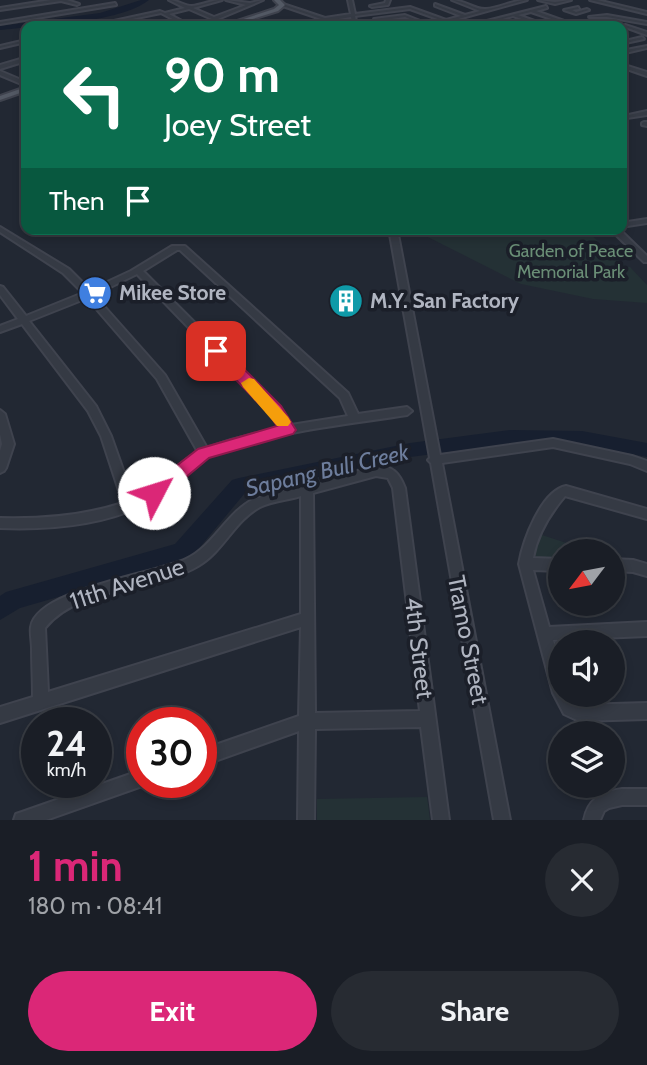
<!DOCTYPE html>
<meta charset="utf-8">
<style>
:root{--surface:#1a1e26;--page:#272b32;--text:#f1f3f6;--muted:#9fa2a7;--line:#383c43;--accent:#db2777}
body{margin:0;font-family:Cabin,sans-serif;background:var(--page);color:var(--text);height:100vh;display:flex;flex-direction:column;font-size:26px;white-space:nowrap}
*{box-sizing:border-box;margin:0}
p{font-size:23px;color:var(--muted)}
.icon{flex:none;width:38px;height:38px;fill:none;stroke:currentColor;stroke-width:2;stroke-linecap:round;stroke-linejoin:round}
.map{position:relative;height:820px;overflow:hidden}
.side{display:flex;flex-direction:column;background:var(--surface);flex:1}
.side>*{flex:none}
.hud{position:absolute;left:21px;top:21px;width:606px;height:214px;border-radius:14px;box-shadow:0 4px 10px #0003,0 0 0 2px var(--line);background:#0b6e4f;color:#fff;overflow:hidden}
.needle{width:46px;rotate:238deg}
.tools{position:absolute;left:548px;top:539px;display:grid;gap:14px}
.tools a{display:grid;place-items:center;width:77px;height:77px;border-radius:50%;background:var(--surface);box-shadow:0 4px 10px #0003,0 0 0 2px var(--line);font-size:35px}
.speed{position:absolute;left:21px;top:707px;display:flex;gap:14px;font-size:35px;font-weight:700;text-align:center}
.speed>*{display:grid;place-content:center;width:91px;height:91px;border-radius:50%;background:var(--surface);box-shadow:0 4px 10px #0003,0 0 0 2px var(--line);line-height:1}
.speed small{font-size:18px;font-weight:400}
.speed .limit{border:10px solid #d22;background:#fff;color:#111}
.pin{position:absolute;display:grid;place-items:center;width:60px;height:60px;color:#fff;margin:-30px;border-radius:14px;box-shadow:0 4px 10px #0006}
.me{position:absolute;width:77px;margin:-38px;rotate:50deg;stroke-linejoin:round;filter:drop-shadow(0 0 5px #0008)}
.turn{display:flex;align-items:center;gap:24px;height:147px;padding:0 28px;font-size:32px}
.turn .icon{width:91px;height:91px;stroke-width:2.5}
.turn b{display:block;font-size:49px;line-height:60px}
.then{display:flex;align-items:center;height:66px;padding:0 28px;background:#0003;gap:14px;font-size:26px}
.round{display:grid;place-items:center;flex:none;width:74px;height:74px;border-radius:37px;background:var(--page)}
.head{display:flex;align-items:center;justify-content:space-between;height:119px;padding:0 28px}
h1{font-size:42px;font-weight:700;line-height:52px;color:var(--accent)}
.cta{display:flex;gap:14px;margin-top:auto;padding:14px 28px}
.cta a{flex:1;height:80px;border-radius:42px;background:var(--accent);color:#fff;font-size:28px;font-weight:700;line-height:80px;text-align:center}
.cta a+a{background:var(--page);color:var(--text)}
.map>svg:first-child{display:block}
</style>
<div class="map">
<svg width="647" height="820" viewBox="0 0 647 820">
<rect width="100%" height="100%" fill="#222833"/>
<!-- green -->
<g fill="#243135">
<path d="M412,229H585L626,267H630L647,285V303L593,299L521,284Z"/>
<path d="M539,534L591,551H560V561L529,560Z"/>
<path d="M427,797L430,820H317V799Z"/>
</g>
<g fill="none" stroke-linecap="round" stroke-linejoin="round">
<!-- river -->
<g fill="#171f2f" fill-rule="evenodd">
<path d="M141,0H149C120,23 36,26 0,30V26L100,13Z"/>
<path d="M510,430L582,431L647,443V457L582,445L510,444L410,457L245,493L190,559L20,608L0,620V596L6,592L175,544L232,480L239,478L410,443Z"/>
</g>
<!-- minor casing -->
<g stroke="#3f434e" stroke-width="4">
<g id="minor">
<path d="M51,0H67L79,4L77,5L61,1L0,10V8Z"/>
<path d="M169,0C177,0 184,6 192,6C202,5 211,0 222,0L193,8L214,17L246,5L226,0L250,3L263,0L218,19L230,24L228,26L189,9L169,14L191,26H186L161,13L98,26H91L160,11L165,13L185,8Z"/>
<path d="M348,0H352L355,14L410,7L446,20L461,16L435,6V4L465,15L480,11L452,0C464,0 475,10 486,9C500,8 513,0 527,0L451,21L462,26H457L410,9L355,16L357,26H353L351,17L296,26L321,19L280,5L283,4L325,18L351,14Z"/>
<path d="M386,0H390L388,5L372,7L370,6L385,3Z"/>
<path d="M538,0L555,2L571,0L555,4Z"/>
<path d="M590,0H597L647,12V14Z"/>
<path d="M115,3L116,5L0,24V22Z"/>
<path d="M546,6L547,8L536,11L578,26H572L531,12L518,15L548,26H542L513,16L499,20L516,26C500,26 499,20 481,24L479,23Z"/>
<path d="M578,7L579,9L572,10L576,12L587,9L589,10L576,14L564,10Z"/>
<path d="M405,15L428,24L424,25L405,17L378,21V26H374V19Z"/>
<path d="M607,15L647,22V24L607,17H589Z"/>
<path d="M625,25L647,32V35L625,27Z"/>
<path d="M642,37L644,39L621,44V42Z"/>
<path d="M26,40V42L0,48V46Z"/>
<path d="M647,46V48L621,54V51Z"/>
<path d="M24,58H26V61L0,69V65Z"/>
<path d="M621,64L647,72V76L621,67Z"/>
<path d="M0,71L26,82V86L0,75Z"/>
<path d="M647,111V115L627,118L624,116Z"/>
<path d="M644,122H647V126L642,125V123Z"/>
<path d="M647,219V223L621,227V223Z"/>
<path d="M0,227L69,269L90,290L131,271L172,246H185L348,393L358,414L407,407L412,411L407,415C343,425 276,431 214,454C192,462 179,483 160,496C114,525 53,530 0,528V518C41,519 83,516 123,503L101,436L88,411L22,324L0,332V326L18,319L0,295V286L3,287L26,316L83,293L63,273L0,232ZM177,250H180L340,398L348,416L291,425L279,407L143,271ZM137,274L271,413L281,427L231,440L207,448L165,375L94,295ZM87,298L157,379L198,452C174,465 158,487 133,498L111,436L96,406L29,321Z"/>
<path d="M389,229H397L440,455L553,439L632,456L647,461V471L630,464L553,447L442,463L510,820H494L431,463L428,460L430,458Z"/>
<path d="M610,229H619L647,256V262H644Z"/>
<path d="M0,410L5,414L14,444L6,468L4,471L0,473V451L2,444L0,434Z"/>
<path d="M376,466C393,466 399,473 405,488L449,820H433L421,727L315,729L314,820H298L299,731L201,766V750L299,716L301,627L0,723V707L33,697C33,681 32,664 32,648C32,642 30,633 31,627C37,589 155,574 186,559C214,546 226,513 254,499ZM376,476L388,478L393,488L420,711L315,713L313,493ZM301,496V614L48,692L45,628C80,585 152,593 198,566C223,552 234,521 260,507C272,501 288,500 301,496Z"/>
<path d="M566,486L647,509V519L565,496C549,515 537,535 533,558L560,559V571L533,570L549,627L647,622V636L553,640L560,666V695H569L574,703L579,705L647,703V719L579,721L564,714L553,693L519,564C523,541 541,491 566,486Z"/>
<path d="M612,559L633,560L647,564V576L633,572L612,571Z"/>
<path d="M142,770V782H148L142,786L46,820H14L16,814L22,812Z"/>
<path d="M622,789H647V805H622L609,808L604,811L600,820H584C588,799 601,792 622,789Z"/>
</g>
</g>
<!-- major casing -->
<g stroke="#3f434e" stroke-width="4">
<g id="major">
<path d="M274,0H280L285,5L278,11L230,26H222L274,9L279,5Z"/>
<path d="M26,87V91L0,100V96Z"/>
</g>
</g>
<!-- minor -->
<use href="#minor" fill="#353a44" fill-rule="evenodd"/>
<!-- major -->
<use href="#major" fill="#535964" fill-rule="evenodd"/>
</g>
<!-- route -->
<path fill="#db2777" stroke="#8e194d" stroke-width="2" d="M216,346L222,347L281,406L296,430L293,434L209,458L161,498L154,500L148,498L145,493L148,488L198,449L277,426L269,414L211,354L209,351Z"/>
<!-- slow -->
<path fill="#f59e0b" d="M249,378L254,379L288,417L291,422L288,426H277L243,387L241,383Z"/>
<!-- icons -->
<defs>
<g id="supermarket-disc" transform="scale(1.75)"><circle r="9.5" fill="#3f7fe0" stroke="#1b1f29"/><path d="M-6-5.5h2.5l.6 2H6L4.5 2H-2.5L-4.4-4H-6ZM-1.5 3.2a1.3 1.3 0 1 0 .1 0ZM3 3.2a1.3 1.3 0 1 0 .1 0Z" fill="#fff"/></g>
<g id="building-disc" transform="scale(1.75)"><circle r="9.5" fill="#0f9aa8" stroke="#1b1f29"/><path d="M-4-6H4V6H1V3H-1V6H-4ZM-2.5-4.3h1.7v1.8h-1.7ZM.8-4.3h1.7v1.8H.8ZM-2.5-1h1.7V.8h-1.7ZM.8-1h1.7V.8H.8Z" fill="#fff"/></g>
</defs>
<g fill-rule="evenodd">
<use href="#supermarket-disc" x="95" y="293"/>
<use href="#building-disc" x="346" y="301"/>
</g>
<g text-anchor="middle" stroke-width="7" stroke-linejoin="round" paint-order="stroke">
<!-- far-park labels -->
<g font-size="18" fill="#6a8e76" stroke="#1b1f29">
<text x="571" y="257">Garden of Peace<tspan x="571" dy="21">Memorial Park</tspan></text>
</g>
<!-- poi labels -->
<g font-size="21" font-weight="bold" fill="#b0b5c1" stroke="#1b1f29" text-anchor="start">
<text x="119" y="300">Mikee Store</text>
<text x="370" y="308">M.Y. San Factory</text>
</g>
<!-- water labels -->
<g font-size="23" font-style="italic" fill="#6d7d9c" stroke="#1b1f29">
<text transform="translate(327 470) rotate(-13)" y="8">Sapang Buli Creek</text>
</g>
<!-- near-street labels -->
<g font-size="24" fill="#b0b5c1" stroke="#1b1f29">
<text transform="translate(127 584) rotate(-18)" y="8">11th Avenue</text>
<text transform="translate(468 640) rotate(79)" y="8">Tramo Street</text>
<text transform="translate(419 648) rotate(83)" y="8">4th Street</text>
</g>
</g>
</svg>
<div class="tools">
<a><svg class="needle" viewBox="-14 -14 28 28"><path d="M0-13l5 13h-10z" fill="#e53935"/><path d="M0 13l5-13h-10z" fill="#9fa2a7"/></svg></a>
<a><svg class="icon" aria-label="sound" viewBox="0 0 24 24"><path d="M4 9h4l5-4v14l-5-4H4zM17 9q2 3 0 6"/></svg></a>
<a><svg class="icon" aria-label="layers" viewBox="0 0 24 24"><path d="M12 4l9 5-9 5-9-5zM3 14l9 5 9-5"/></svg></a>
</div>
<div class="speed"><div>24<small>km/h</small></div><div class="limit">30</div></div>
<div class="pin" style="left:216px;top:351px;background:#d93025"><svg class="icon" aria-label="arrive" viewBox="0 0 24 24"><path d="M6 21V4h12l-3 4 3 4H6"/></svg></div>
<svg class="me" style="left:154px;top:493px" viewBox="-20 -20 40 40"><circle r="19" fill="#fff"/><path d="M0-13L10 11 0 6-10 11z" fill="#db2777"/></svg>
<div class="hud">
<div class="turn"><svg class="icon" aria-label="left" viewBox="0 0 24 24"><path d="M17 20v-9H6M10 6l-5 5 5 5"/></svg><div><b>90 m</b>Joey Street</div></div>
<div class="then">Then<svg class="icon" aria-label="arrive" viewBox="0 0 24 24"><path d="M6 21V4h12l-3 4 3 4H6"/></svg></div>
</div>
</div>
<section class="side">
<div class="head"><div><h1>1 min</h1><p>180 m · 08:41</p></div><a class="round"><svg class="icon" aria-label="close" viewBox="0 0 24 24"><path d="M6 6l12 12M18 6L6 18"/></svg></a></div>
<div class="cta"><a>Exit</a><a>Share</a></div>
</section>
